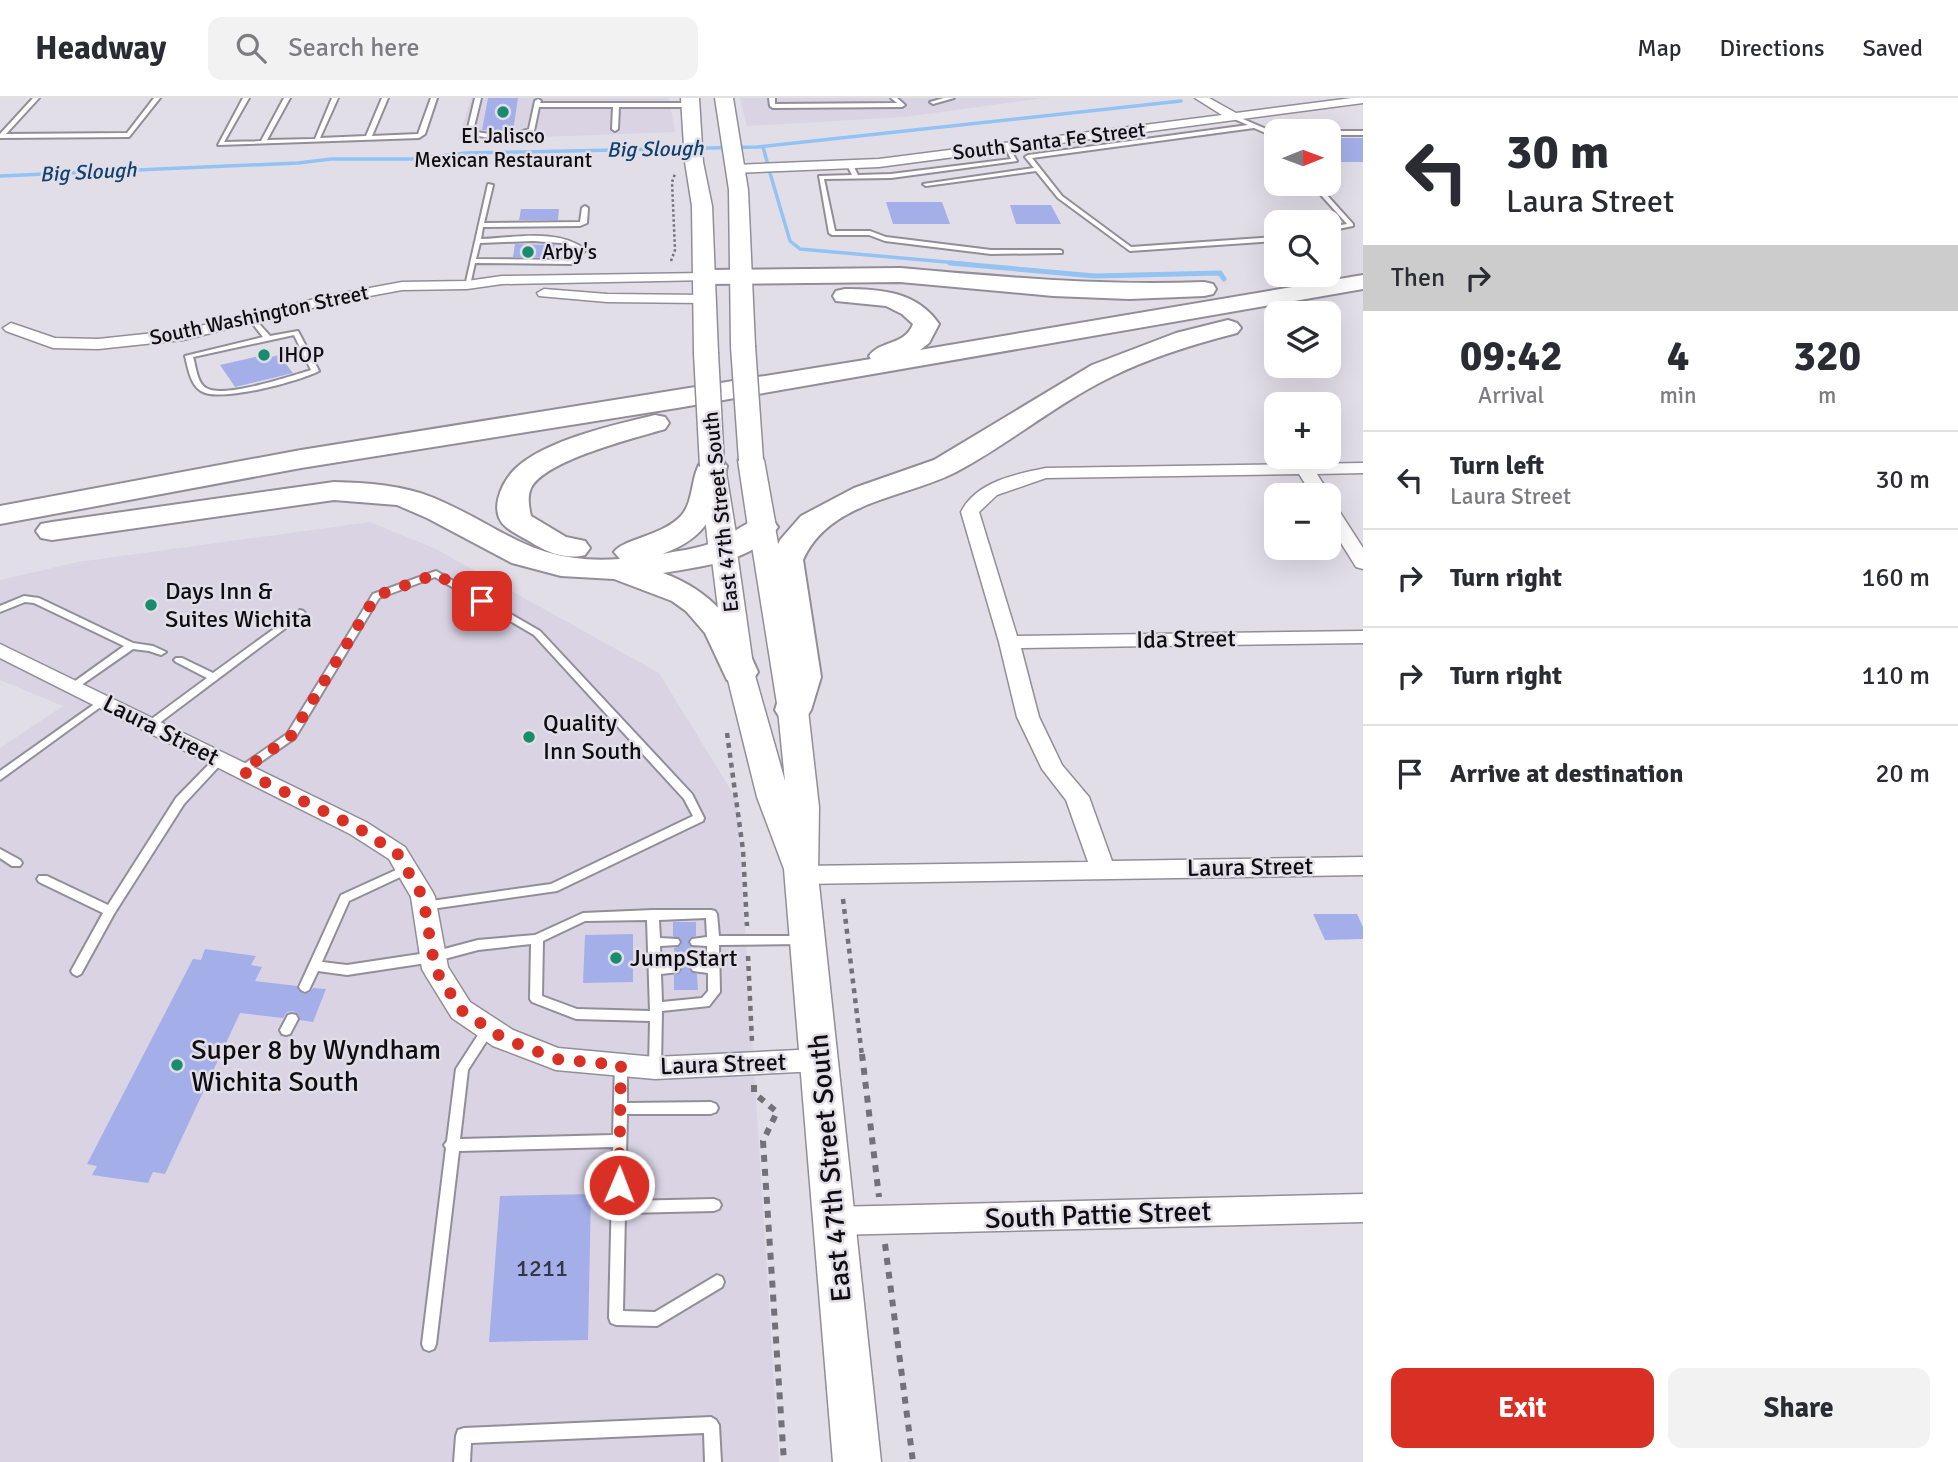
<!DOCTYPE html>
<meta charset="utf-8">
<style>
:root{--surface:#fff;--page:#f2f2f3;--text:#2b2b33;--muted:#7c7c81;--line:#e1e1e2;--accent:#d93025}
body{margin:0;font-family:Signika,sans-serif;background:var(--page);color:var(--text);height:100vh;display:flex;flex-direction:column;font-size:26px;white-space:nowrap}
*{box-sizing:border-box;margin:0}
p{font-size:23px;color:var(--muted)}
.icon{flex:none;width:38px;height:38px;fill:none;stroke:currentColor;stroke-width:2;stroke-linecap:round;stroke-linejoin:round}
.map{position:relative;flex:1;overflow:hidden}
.side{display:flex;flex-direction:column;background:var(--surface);width:595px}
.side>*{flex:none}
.hud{background:#fff;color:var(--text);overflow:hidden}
.needle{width:46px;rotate:89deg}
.controls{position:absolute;left:1264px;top:21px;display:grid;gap:14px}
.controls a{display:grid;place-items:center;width:77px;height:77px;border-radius:14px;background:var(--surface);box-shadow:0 7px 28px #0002;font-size:35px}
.pin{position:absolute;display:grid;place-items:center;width:60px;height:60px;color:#fff;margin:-30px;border-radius:14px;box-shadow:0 4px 10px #0006}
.me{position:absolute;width:77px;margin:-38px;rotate:1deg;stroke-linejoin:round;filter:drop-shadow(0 0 5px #0008)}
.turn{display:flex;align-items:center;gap:24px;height:147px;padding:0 28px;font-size:32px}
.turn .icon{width:91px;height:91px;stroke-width:2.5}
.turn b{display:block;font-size:49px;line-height:60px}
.then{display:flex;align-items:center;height:66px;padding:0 28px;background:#0003;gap:14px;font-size:26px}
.eta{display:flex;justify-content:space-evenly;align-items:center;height:119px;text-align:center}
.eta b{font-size:42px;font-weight:700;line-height:49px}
.button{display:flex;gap:14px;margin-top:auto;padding:14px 28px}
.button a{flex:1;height:80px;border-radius:14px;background:var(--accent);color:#fff;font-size:28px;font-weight:700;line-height:80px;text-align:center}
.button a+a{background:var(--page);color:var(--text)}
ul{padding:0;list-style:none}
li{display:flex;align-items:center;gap:21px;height:98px;padding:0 28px;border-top:2px solid var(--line)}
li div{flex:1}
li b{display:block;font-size:26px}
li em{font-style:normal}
header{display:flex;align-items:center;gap:42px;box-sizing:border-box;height:98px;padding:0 35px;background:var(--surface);border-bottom:2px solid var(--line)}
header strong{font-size:33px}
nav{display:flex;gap:38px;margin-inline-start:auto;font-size:24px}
.search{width:490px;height:63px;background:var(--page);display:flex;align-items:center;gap:18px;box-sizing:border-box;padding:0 24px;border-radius:14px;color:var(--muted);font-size:26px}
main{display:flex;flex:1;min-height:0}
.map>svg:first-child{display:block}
</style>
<header>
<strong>Headway</strong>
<div class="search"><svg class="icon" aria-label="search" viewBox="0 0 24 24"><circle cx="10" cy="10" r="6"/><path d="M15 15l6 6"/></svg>Search here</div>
<nav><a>Map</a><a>Directions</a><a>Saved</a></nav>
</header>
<main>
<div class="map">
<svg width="1363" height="1364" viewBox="0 0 1363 1364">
<rect width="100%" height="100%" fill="#e2dee8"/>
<!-- built -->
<g fill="#d9d3e4">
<path d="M471,0H669L675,34L458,42Z"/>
<path d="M740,0H1044L904,19L747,28Z"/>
<path d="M370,424L436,451L659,575L737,702L779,1364H0V650L63,608L0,582V482L78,464Z"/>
</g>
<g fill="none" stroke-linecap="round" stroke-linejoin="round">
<!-- stream-far1 -->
<g stroke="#93c3f3" stroke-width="3.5">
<path d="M763,49L768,67"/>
<path d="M770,75L790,143L800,151L969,166"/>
<path d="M0,78L298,65L331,61H413L466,55L757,49L1181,3"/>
</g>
<!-- stream -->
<path stroke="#93c3f3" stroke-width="5" d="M950,165L1095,178L1220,175L1224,181"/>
</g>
<!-- building -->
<g fill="#a4afea">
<path d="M488,0H518L513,33L482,32Z"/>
<path d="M1328,40H1363V64H1342L1328,49Z"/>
<path d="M886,104H942L950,126H893Z"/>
<path d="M1010,107H1051L1061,126H1016Z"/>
<path d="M521,111H559L558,122H519Z"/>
<path d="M515,146L555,147L553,159H513Z"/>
<path d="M268,256L271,259L279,257L293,275L235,289L220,267Z"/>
<path d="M1313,816H1357L1363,829V841L1325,842Z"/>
<path d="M673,824H696V838L690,840L688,845L697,850V864L691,866L689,871L697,876L698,892H674V877L680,875L682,870L674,865V850L680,848L682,843L673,838Z"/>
<path d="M633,836V884L583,885L585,837Z"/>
<path d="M205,851L256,858L251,867L262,869L255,883L297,888L304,896L310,894L313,890L326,891L313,924L300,922L298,916L293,913L287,914L283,920L240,915L165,1076L153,1074L148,1085L92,1077L97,1068L87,1066L193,861L201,862Z"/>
<path d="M591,1096L588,1242L489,1244L500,1098Z"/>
</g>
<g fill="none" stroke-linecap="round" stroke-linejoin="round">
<!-- lane casing -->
<g stroke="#928e98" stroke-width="4">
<g id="lane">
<path d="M33,0H39L6,36L127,35L154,0H160L129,39L0,40V36Z"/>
<path d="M243,0H249L224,44L261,43L284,0H290L267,42L315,41L332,0H338L320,40L366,38L382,0H388L372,38L418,36L431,0H437L425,36L419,40L218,47Z"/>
<path d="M475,0H481L473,33C492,38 511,38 529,31L535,3L538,1L541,3L540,5H690L693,7L690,9H619L618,31L615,33L612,31L613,9H539L534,33C513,41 487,43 467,34Z"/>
<path d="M769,0H775V6L897,5L891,0H897L905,7L902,9L773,10L770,8Z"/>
<path d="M944,0H954L933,6L930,4Z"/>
<path d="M1232,18H1236L1271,33H1276V37L1268,36L1254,30L1032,60L1062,98L1131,149L1276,139V143L1130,153L1058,100L1036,73L926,88L923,86L1034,70L1025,59L1028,57L1248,27L1232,20Z"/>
<rect x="1328" y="33" width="35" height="4"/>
<path d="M1004,47H1008L1017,63L891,80L824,81L835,133H870L886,139L991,152H1060L1062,153V155L991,156L885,143L869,137H832L829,135L819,78L852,77L847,67L850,65L853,67L858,77L891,76L1011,61Z"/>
<path d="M488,86L493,87L484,125L580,124L582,110L585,108L588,110L587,125L580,128L483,129L481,141C514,140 558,130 586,152L571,166L475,165L470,187L465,188ZM533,143L561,145L579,152L569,162L476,161L480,145Z"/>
<path d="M1311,86H1317L1353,126V128L1328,133V129L1347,126Z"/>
<path d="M252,219L254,220L270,238L298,233L319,273C300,283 219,305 201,293C190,286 188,269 185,258L263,239L249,221ZM294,237L311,272C291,278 223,301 206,290C197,285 196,268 193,259Z"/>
<path d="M436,473L540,533L692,696L704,720L703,723L557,793L424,812L420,811L418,808L420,805L424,804L551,786L693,718L684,701L534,537L435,479L379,500L295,640L245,675H237L236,673L237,671L287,636L373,496Z"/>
<path d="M24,498L39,500L133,545L153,548L166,554L161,557L149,553L133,551L77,590H71L69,588L71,586L124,548L34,505L25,504L0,514V508Z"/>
<path d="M300,512L303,513L305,515L303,517L154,629H146L145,627L146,625L207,580L176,564L174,562L176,560H182L213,575Z"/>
<path d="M103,600L108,603L106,605L0,682V673Z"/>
<path d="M219,659L224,662L223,664L184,706L114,816L81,876L77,878L73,876L71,873L103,815L39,784L37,781L39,778H47L108,807L176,700L215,660Z"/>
<path d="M0,751L20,762L22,765L20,768H12L0,760Z"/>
<path d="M407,767L411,768L413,771L411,774L349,803L322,864L347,867L433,854L478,842L535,837L583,815L653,812H711L715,813L717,816L719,838H803L807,839L809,842L807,845L803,846L719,847L720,894L709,908L662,913L661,970L660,974L655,975L650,974L649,970L650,923L576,921L532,904L530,901L531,846L478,852L433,864L347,877L318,873L309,892L305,894L301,892L299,889L341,797ZM706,820L707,839L692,841L690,844L692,847L707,848V865L693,867L691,870L693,873L708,875V893L702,900L662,904L661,876L678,874L680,871L678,868L661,866L660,848L678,847L680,844L678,841L660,840L659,822ZM647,822L650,913L577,911L542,898L543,843L585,823Z"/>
<path d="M292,916L296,917L298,921L290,936L286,937L282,936L280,932L288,917Z"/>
<path d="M489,925L493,926L495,930L468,972L460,1041L613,1037L615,967L616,963L621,962L626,963L627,967V1005L711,1004L716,1006L718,1010L716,1014L711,1016H627L625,1103L714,1101L719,1103L721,1107L719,1111L714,1113L625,1115L623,1213L655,1214L717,1177L722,1179L724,1184L722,1189L657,1228L616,1227L611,1225L609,1220L613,1049L459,1053L436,1246L434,1251L429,1253L424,1251L422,1246L446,1050L444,1047L447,1043L456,971L485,926Z"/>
<path d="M711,1319L716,1322L719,1327L721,1364H705L704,1335L471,1345L470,1364H454L456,1338L458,1332L464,1330Z"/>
</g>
</g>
<!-- street casing -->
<g stroke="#928e98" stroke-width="3">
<g id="street">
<path d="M1195,0H1209L1236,15L1352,0H1363V5L879,69L734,75L728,71L734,67L879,61L1222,17Z"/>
<path d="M705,175L712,179L710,182L502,186L467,191L402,192L332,205L183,242L98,251L53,250L6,233L3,230L11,225L55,240L98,241L183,232L332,197L402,184L467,183L502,178Z"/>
<path d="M544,191L607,196L705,197L712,201L705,205L607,204L539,198L537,195Z"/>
<path d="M1363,365V375L1317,376L1330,397L1328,399V397H1312L1299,376L1046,380L997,397L979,414L1017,538L1363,533V545L1021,550L1039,619L1062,667L1089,699L1112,763L1363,759V777L801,786L792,783L789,777L792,771L801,768L1088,764L1066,702L1042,671L1017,619L999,544L961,414C976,384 1015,376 1046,370Z"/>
<path d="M1328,404L1334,405L1363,450V471L1356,469L1328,424Z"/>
<path d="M0,546L366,724L405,749L432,793L435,799L448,869L470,904L513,932L558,950L655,959L819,951L829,954L833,962L829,970L819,973L655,981L556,972L493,948L452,920L426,878L422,871L411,799L389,761L350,736L0,560Z"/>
<path d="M1363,1096V1124L833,1137L822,1133L818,1123L822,1113L833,1109Z"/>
</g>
</g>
<!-- secondary casing -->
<g stroke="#928e98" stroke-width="3">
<path id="secondary" d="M762,421L771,424L775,429L808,612L819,709L818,777L881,1364H833L784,771L757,699L726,574L711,454L715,448L724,446L733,448L737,454L754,574L785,683L778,612L749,429L753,424Z"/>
</g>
<!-- primary casing -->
<g stroke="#928e98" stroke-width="3">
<g id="primary">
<path d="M681,0H699L703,64L712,108L718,255L714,260H698L694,255L692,108L685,64Z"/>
<path d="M715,0H733L748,92L755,248L751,253H735L731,248L729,92Z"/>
<path d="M751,354L760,356L764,362L776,429L772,435L762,438L752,435L748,429L738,362L742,356Z"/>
<path d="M712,360L721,362L725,368L739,454L734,460L724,463L714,460L709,454L699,368L703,362Z"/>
</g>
</g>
<!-- highway casing -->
<g stroke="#928e98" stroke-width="4">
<g id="highway">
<path d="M900,170C1003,179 1101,188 1204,184L1213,186L1216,191L1213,196L1204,198L1129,201L1053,198L900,184L705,186L696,184L693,179L696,174L705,172Z"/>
<path d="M1363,177V191L677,310L301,370L0,426V408L301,352L871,261L869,258C880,242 905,248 913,226L902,216L886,208L836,203L833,198L836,193L845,191C882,191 917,194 939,226L929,245L920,252Z"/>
<path d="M1228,222L1237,225L1241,230L1237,235C1194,246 1151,259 1111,279C1057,305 1009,346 956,374C905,400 829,403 803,462L821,579L811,612L806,620L793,624L780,620L775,612L785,579L771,462L780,442L801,418L854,390L934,362L1092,267L1176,235Z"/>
<path d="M655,317L665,319L669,325L665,331C635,340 545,362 531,390C527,399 529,409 531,418L566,439L585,443L590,450L585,457C565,462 546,454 529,443C522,439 513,435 506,429C488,414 501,385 515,371C545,342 614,327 655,317Z"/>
<path d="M712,359L722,362L727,368C717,414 709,439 662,456C678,453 696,451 712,445C734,438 749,416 773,422L778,429C754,464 701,468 663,475C712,493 738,526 758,574L753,582L740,585L727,582L705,535L686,513L672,503L614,481L561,478L512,465L427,420L397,407L334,402L52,442L41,440L36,433L41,426L52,424L334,384C368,385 402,387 434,400C507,431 532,467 620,461L614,454C623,441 662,438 681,418C695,402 690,378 702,362Z"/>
</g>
</g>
<!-- path-far2 -->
<path stroke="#737077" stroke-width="2.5" stroke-dasharray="2.5 2.5" stroke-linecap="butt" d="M671,163L675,152L672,84L675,76"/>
<!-- path-far1 -->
<g stroke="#737077" stroke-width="4.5" stroke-dasharray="5 5" stroke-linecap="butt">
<path d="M727,635L743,752L747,828"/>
<path d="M843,801L862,958"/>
<path d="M748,858L752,944"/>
</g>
<!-- path -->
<g stroke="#737077" stroke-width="6" stroke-dasharray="7 7" stroke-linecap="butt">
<path d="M862,956L879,1099"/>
<path d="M754,987V995L777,1014L763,1043L784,1364"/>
<path d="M885,1146L913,1364"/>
</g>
<!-- lane -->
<use href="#lane" fill="#fff" fill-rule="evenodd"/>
<!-- street -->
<use href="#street" fill="#fff" fill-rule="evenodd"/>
<!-- secondary -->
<use href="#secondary" fill="#fff" fill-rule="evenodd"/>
<!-- primary -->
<use href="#primary" fill="#fff" fill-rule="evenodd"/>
<!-- highway -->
<use href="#highway" fill="#fff" fill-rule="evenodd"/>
<!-- primary-bridge casing -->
<g stroke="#928e98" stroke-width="27" stroke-linecap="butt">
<g id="primary-bridge">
<path d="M743,248L751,362"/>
<path d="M706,255L712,368"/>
</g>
</g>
<!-- primary-bridge -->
<use href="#primary-bridge" stroke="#fff" stroke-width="24"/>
</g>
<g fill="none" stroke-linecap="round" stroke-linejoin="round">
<!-- route -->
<path stroke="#d93025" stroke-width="12" stroke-dasharray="0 21.6" d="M482,503L436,476L376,498L291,638L242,673L358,730L397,755L423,799L435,871L461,912L503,940L556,961L621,967L619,1087"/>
</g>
<!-- markers -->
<g fill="#198c6e" stroke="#e2dee8" stroke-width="2.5">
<circle cx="503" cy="14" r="7"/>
<circle cx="528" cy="154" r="7"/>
<circle cx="264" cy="257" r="7"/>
<circle cx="151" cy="507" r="7"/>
<circle cx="529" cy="639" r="7"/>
<circle cx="616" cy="860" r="7"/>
<circle cx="177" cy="967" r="7"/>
</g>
<g text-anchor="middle" stroke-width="5" stroke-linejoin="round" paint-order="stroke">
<!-- far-poi labels -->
<g font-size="21" fill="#0f0d11" stroke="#e2dee8" text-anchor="start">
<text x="503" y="45" text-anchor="middle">El Jalisco<tspan x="503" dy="24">Mexican Restaurant</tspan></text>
<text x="542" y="161">Arby's</text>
<text x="278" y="264">IHOP</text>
</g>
<!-- far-street labels -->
<g font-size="21" fill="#0f0d11" stroke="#e2dee8">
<text transform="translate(1049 43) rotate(-7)" y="7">South Santa Fe Street</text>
<text transform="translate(259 217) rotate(-12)" y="7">South Washington Street</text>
<text transform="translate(721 414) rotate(-96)" y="7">East 47th Street South</text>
</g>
<!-- far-water labels -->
<g font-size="21" font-style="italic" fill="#0e416e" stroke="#e2dee8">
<text transform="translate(655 51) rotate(-1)" y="7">Big Slough</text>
<text transform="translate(88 74) rotate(-3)" y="7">Big Slough</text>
</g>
<!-- poi labels -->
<g font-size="24" fill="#0f0d11" stroke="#e2dee8" text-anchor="start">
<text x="165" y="501">Days Inn &amp;<tspan x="165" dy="28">Suites Wichita</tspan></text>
<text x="543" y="633">Quality<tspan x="543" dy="28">Inn South</tspan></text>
<text x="630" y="868">JumpStart</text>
</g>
<!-- street labels -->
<g font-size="24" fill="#0f0d11" stroke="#e2dee8">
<text transform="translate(1186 541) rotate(-1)" y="8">Ida Street</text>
<text transform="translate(161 632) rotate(27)" y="8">Laura Street</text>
<text transform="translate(1250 769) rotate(-1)" y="8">Laura Street</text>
<text transform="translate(723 966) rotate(-2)" y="8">Laura Street</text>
</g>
<!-- near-number labels -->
<g font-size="24" fill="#343647">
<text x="542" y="1178">1211</text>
</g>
<!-- near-poi labels -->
<g font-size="28" fill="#0f0d11" stroke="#e2dee8" text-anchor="start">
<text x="191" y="961">Super 8 by Wyndham<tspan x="191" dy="32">Wichita South</tspan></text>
</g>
<!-- near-street labels -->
<g font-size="28" fill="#0f0d11" stroke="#e2dee8">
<text transform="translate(829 1070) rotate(-95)" y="10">East 47th Street South</text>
<text transform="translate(1098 1116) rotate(-2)" y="10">South Pattie Street</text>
</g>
</g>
</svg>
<div class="controls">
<a><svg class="needle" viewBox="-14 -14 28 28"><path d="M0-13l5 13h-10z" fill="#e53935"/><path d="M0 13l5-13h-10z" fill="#7c7c81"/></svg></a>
<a><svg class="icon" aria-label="search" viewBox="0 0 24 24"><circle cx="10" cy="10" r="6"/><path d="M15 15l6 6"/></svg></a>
<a><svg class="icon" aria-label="layers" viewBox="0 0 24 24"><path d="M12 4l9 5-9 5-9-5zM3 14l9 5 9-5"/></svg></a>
<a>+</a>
<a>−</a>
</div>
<div class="pin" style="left:482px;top:503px;background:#d93025"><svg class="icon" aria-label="arrive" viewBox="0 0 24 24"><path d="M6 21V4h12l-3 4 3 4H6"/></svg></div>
<svg class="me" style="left:619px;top:1087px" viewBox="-20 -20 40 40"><circle r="17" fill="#d93025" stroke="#fff" stroke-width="3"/><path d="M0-11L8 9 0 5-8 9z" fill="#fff"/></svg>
</div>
<section class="side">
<div class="hud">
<div class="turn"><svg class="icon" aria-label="left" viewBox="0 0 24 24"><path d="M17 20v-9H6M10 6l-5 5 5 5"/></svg><div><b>30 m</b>Laura Street</div></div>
<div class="then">Then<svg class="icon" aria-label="right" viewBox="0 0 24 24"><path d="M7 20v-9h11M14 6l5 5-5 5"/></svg></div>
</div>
<div class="eta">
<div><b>09:42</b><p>Arrival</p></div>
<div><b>4</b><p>min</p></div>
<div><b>320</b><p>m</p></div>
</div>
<ul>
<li><svg class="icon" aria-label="left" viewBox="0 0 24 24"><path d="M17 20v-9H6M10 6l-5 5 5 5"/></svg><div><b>Turn left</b><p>Laura Street</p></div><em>30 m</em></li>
<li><svg class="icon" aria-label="right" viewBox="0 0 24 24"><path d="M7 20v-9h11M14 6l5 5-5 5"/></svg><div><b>Turn right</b></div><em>160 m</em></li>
<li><svg class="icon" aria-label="right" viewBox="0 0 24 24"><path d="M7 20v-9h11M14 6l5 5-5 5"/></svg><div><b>Turn right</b></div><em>110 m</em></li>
<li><svg class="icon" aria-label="arrive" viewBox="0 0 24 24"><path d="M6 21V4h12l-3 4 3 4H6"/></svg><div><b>Arrive at destination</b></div><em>20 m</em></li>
</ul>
<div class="button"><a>Exit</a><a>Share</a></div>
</section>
</main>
